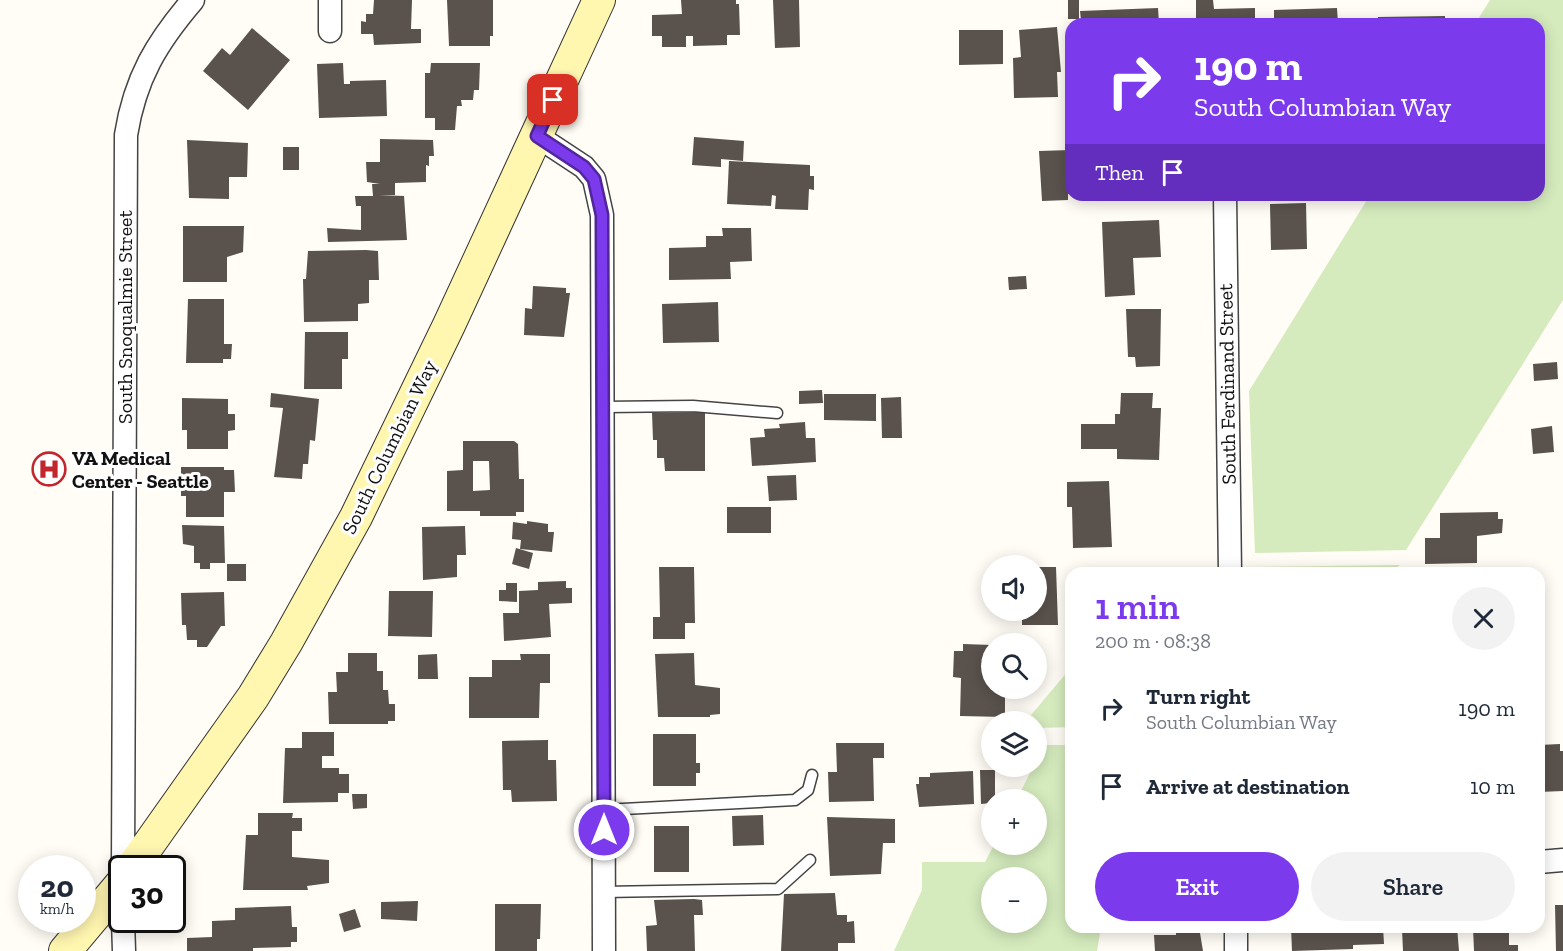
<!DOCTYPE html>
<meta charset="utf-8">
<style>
:root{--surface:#fff;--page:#f2f2f3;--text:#1f2937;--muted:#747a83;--accent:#7c3aed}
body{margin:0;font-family:"Zilla Slab",serif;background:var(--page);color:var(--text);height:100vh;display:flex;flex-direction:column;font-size:22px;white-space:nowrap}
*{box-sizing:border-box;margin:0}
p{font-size:20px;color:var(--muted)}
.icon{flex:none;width:33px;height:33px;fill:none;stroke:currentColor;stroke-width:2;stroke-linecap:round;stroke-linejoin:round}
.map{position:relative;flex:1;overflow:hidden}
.sheet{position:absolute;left:1065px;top:567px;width:480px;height:366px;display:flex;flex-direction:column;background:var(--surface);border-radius:18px;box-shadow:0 3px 15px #0003}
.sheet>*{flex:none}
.hud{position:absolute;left:1065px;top:18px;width:480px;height:183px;border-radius:18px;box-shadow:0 3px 15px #0003;background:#7c3aed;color:#fff;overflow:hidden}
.controls{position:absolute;left:981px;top:555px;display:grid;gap:12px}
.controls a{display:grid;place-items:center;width:66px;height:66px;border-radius:50%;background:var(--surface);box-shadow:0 3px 15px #0003;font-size:30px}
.speed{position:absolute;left:18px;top:855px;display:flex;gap:12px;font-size:30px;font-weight:700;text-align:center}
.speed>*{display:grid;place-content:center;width:78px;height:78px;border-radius:50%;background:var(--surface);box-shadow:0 3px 15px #0003;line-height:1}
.speed small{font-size:15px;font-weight:400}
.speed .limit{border:3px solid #111;border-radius:9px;background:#fff;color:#111}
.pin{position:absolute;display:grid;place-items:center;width:51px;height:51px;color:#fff;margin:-26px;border-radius:12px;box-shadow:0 3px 9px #0006}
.me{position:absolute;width:66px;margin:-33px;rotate:0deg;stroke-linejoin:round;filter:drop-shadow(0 0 4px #0008)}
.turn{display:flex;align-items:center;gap:21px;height:126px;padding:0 30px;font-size:27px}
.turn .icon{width:78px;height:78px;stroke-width:2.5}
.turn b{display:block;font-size:42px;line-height:51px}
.then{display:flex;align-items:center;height:57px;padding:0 30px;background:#0003;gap:12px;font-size:22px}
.round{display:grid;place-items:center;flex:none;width:63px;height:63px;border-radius:32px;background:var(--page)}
.headline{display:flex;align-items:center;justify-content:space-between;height:102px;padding:0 30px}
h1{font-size:36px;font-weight:600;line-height:45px;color:var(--accent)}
.primary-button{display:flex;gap:12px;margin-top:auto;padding:12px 30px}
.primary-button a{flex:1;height:69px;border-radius:36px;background:var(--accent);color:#fff;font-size:24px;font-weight:600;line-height:69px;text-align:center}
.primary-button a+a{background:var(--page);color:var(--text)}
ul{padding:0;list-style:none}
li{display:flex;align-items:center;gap:18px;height:78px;padding:0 30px}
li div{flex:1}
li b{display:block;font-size:22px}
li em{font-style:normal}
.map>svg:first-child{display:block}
</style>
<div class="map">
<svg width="1563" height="951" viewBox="0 0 1563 951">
<rect width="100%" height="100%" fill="#fffdf5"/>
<!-- green -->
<g fill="#d5ebbd" fill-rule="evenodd">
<path d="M1490,0H1563V300L1406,550L1255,553L1249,391L1370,195H1539V24H1475Z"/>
<path d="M1400,565L1390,573H1252V567Z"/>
<path d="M1069,670H1071V727L1037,728L1036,722L1026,721Z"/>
<path d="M1044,745H1071V927H1101L1097,951H894L922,890V862H985L994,845L1036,844V800L1017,799L1033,767L1036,766ZM992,878H1036V922H992Z"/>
</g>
<!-- building -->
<g fill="#5a524d" fill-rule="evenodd">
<path d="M374,0H412L411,29H421V43L374,45L373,34H361V21L366,22V14H373Z"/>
<path d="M447,0H493V36H490V46H449Z"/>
<path d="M681,0H736V4H739L740,35H727V45L693,46V36H686V47H662V36H652V15L682,14Z"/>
<path d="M773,0H799L800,47L775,48Z"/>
<rect x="1068" y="0" width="11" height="19"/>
<path d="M1196,0H1213L1214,9L1255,8V24H1196Z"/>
<path d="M1158,8L1159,24H1094V20H1081L1080,11Z"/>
<path d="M1337,8L1338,24H1274V10Z"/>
<path d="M1445,16V24H1378V17Z"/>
<path d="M1057,27L1061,72H1057L1058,97L1014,98L1013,58L1021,57L1019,30Z"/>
<path d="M252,28L290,60L248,110L203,71L222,48L230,55Z"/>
<path d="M959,30H1003V64L959,65Z"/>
<path d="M343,63L344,84H350V81L386,80L387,116L319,118L317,64Z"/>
<path d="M431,63H480L479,90H474L473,100H461L462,106H457L455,130H435V118H425V73H430Z"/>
<path d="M694,137L744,141L743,161L721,159V167L692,165Z"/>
<path d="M380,139L433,140L434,156H429V166L426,165V182L395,183V195H379L404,196L407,240L328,242L327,228L361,230V206H356L355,196H373L372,184H380L367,182L366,162H380Z"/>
<path d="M187,140L248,143L247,177H229V199L189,198Z"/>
<rect x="283" y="147" width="16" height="23"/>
<path d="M1071,150V194H1068V200L1042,201L1039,151Z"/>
<path d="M729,161L810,165V176H814V190L809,189L808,210L775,209L776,196L772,195L771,206L727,204Z"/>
<path d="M1306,203L1307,249L1271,250L1270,204Z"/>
<path d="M1159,220L1161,257L1133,258L1135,295L1105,297L1102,222Z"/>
<path d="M183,226H244L243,252L227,257V282H183Z"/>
<path d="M722,228H751L752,261L730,262L731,279L669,280V248L706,247V236H723Z"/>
<path d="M366,250L378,251L379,280H369V303L358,304V321L304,322L303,279H306L308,251Z"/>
<path d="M1026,276L1027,289L1009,290L1008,277Z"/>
<path d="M533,286L566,288V293H570L564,337L524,335L525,308L532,309Z"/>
<path d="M188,299H224V344H232L231,359H223V363H186Z"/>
<path d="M718,302L719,342L663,343L662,304Z"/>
<path d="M1126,309H1161L1160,366L1136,367L1135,357H1128Z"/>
<path d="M305,332H348V359H342V389H304Z"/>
<path d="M1557,362L1558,379L1534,381L1533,364Z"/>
<path d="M822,390L823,403L799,404V391Z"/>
<path d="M271,393L319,399L315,441L310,440L308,464H303L302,479L274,477L283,408L270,407Z"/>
<path d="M1121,393H1153L1152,408H1161L1159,460L1117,459V449H1081V424H1115V414H1120Z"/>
<path d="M824,394H876V421L824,420Z"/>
<path d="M901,397L902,438H882L881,398Z"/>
<path d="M182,398L228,399V414H235V430L228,431V449H187V430H182Z"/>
<path d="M705,412V471H665L664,458H657V440H653L652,413Z"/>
<path d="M805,422L806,438H815L816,462L752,466L750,438L765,437L764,429L780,428L779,424Z"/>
<path d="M1552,426L1554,452L1533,454L1531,429Z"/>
<path d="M463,441H514L518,444L519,479H524V512H516V516H480V511H447V471L463,470ZM473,461H489L490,490L473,491Z"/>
<path d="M181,467H224V470H234L235,492H224V517H186V496H181Z"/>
<path d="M796,475L797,500L769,501L767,476Z"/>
<path d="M1109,481L1112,547L1073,548L1072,507H1067V482Z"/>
<rect x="727" y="507" width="44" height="26"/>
<path d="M1498,512V519H1503L1502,533L1477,536V563L1425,564V538H1440V513Z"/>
<path d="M527,521L548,524V532H554L552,552L520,549L521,540L512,539L513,522L527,524Z"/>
<path d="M182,525L224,526L225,563H210V569H200V563H194V546L183,544Z"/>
<path d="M465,526L466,555H457V577L423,580L422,527Z"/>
<path d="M516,548L533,553L529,569L512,564Z"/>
<rect x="227" y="564" width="19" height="17"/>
<path d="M659,567H694L695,623H685V639H653V617H660Z"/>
<path d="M1036,567H1056L1058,625H1022V614H1017V610H1036Z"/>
<path d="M566,581V588H572V603L549,604L551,637L504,641L503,613H519V591L538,590V582Z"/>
<path d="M506,583H517V602L499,601V590H506Z"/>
<path d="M389,591H433L432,637L388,636Z"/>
<path d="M224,592L225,626H221L207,647H197V640H187L186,625H182L181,593Z"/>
<path d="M963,644L992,645V688H1002V692H1005V717L960,716L961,678L953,677L954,651H963Z"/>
<path d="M348,653H377V671H383V690H388L389,704H395V721H388V724H329L328,692H337L336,672H348Z"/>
<path d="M694,653L695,685L720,688V714L710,715V717H658L655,654Z"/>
<path d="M437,654L438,679H418V655Z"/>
<path d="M520,654H550V683H540L539,718H469V677H492V660H521Z"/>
<path d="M302,732H334V756H322V768H339V774H349V793H338V802L283,803L285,748H302Z"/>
<path d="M653,734H696V763H700V773H696V786H653Z"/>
<path d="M548,740V760H556L557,801L512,802L511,790H503L502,741Z"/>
<path d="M836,743H884V758H873L874,801L829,802L828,772H837Z"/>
<path d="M1560,744V751H1563V791L1539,792V745Z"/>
<path d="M980,770H995V800H992V803L981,804Z"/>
<path d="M973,771L974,804L919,807L916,784H919V777H930V773Z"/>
<path d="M352,794H367V808L353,809Z"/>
<path d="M258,813H293L292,818H302V831H292V857L329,860V883L307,886L308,890H243L246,835H258Z"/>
<path d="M763,815L764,845L733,846L732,816Z"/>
<path d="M827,817L895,819V843H883L881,874L830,876Z"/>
<rect x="654" y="826" width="35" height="46"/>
<path d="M835,893L837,915H847V922L854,921L855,943H838V951H781L784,894Z"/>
<path d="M694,899L702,900L703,915H694L695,951H647L646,926L657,925L654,900Z"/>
<path d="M418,901L417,921L381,919V902Z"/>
<path d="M495,904H541L540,939H537V951H495Z"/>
<path d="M1555,905H1563V951H1556Z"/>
<path d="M291,906L292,927H297V942H291V947L253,948V951H187V938L212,937V921L235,920V908Z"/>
<path d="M355,909L361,927L344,932L339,914Z"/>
<path d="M1176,927H1199L1203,951H1155L1154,935H1176Z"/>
<path d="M1291,927H1383L1384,944L1353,945V949L1292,951Z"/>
<path d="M1457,927L1459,951H1403L1402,929Z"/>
<path d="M1473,927H1509V945H1518V951H1474Z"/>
</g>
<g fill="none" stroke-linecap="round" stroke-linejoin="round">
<!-- service casing -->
<g stroke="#444" stroke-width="13">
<g id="service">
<path d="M604,407L693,406L777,413"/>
<path d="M604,810L795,800L808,790L812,775"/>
<path d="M603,892L778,889L810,860"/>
</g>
</g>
<!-- minor casing -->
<g stroke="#444" stroke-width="25">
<g id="minor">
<path d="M330,0V31"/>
<path d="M537,136L584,167L594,179L602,215L604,951"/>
<path d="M1225,195L1230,573"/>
<path d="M1539,862L1563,860"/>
<path d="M123,868L126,135C135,78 157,42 193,0"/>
<path d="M123,920L124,951"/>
<path d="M1236,927V951"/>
</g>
</g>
<!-- secondary casing -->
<g stroke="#333" stroke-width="34">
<g id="secondary">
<path d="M132,868L253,697L286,643L356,517L449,325L599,0"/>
<path d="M65,951L122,883"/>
</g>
</g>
<!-- service -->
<use href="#service" stroke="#fff" stroke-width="10"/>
<!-- minor -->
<use href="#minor" stroke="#fff" stroke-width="22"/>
<!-- secondary -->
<use href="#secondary" stroke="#fff6b0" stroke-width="32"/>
</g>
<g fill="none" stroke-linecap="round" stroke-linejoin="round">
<!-- route casing -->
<g stroke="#51269a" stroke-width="15">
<path id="route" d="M553,100L537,136L584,167L594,179L602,215L604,830"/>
</g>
<!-- route -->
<use href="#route" stroke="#7c3aed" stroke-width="10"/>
</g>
<!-- icons -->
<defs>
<g id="hospital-ring" transform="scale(1.725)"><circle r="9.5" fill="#fff" stroke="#c4262e" stroke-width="1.5"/><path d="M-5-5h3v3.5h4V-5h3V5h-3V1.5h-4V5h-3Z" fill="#c4262e"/></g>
</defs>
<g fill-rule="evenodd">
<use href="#hospital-ring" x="49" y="469"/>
</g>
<g text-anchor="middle" stroke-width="6" stroke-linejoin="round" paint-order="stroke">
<!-- street labels -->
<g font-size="20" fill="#111" stroke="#fff">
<text transform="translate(125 317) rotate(-90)" y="7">South Snoqualmie Street</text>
<text transform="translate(1227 384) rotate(-91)" y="7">South Ferdinand Street</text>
<text transform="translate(389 447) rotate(-64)" y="7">South Columbian Way</text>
</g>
<!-- poi labels -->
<g font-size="20" font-weight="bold" fill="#111" stroke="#fff" text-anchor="start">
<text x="72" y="465">VA Medical<tspan x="72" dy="23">Center - Seattle</tspan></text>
</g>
</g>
</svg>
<div class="controls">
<a><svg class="icon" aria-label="sound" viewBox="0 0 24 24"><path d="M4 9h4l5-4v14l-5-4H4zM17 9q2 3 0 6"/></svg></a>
<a><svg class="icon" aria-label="search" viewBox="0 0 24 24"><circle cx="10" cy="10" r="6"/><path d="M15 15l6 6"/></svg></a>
<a><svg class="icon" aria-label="layers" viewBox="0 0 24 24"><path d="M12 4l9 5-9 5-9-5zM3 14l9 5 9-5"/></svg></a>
<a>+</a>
<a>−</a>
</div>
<div class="speed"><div>20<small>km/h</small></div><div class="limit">30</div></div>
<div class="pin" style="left:553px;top:100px;background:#d93025"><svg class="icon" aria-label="arrive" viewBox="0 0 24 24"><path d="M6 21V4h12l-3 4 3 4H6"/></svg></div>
<svg class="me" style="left:604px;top:830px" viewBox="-20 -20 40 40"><circle r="17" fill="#7c3aed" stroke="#fff" stroke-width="3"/><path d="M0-11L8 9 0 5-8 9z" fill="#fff"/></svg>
<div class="hud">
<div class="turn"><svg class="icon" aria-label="right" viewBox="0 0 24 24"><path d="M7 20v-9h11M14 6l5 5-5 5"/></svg><div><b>190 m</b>South Columbian Way</div></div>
<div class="then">Then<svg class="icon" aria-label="arrive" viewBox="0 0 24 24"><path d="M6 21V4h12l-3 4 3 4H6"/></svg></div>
</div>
<section class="sheet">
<div class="headline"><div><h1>1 min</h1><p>200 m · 08:38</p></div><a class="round"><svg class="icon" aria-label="close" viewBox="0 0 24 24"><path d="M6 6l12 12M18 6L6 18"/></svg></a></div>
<ul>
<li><svg class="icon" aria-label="right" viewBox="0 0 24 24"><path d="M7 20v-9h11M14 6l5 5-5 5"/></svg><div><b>Turn right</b><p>South Columbian Way</p></div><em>190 m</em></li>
<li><svg class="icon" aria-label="arrive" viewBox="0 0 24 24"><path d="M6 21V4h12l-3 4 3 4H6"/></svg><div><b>Arrive at destination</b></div><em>10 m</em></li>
</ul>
<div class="primary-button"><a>Exit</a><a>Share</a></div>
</section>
</div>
